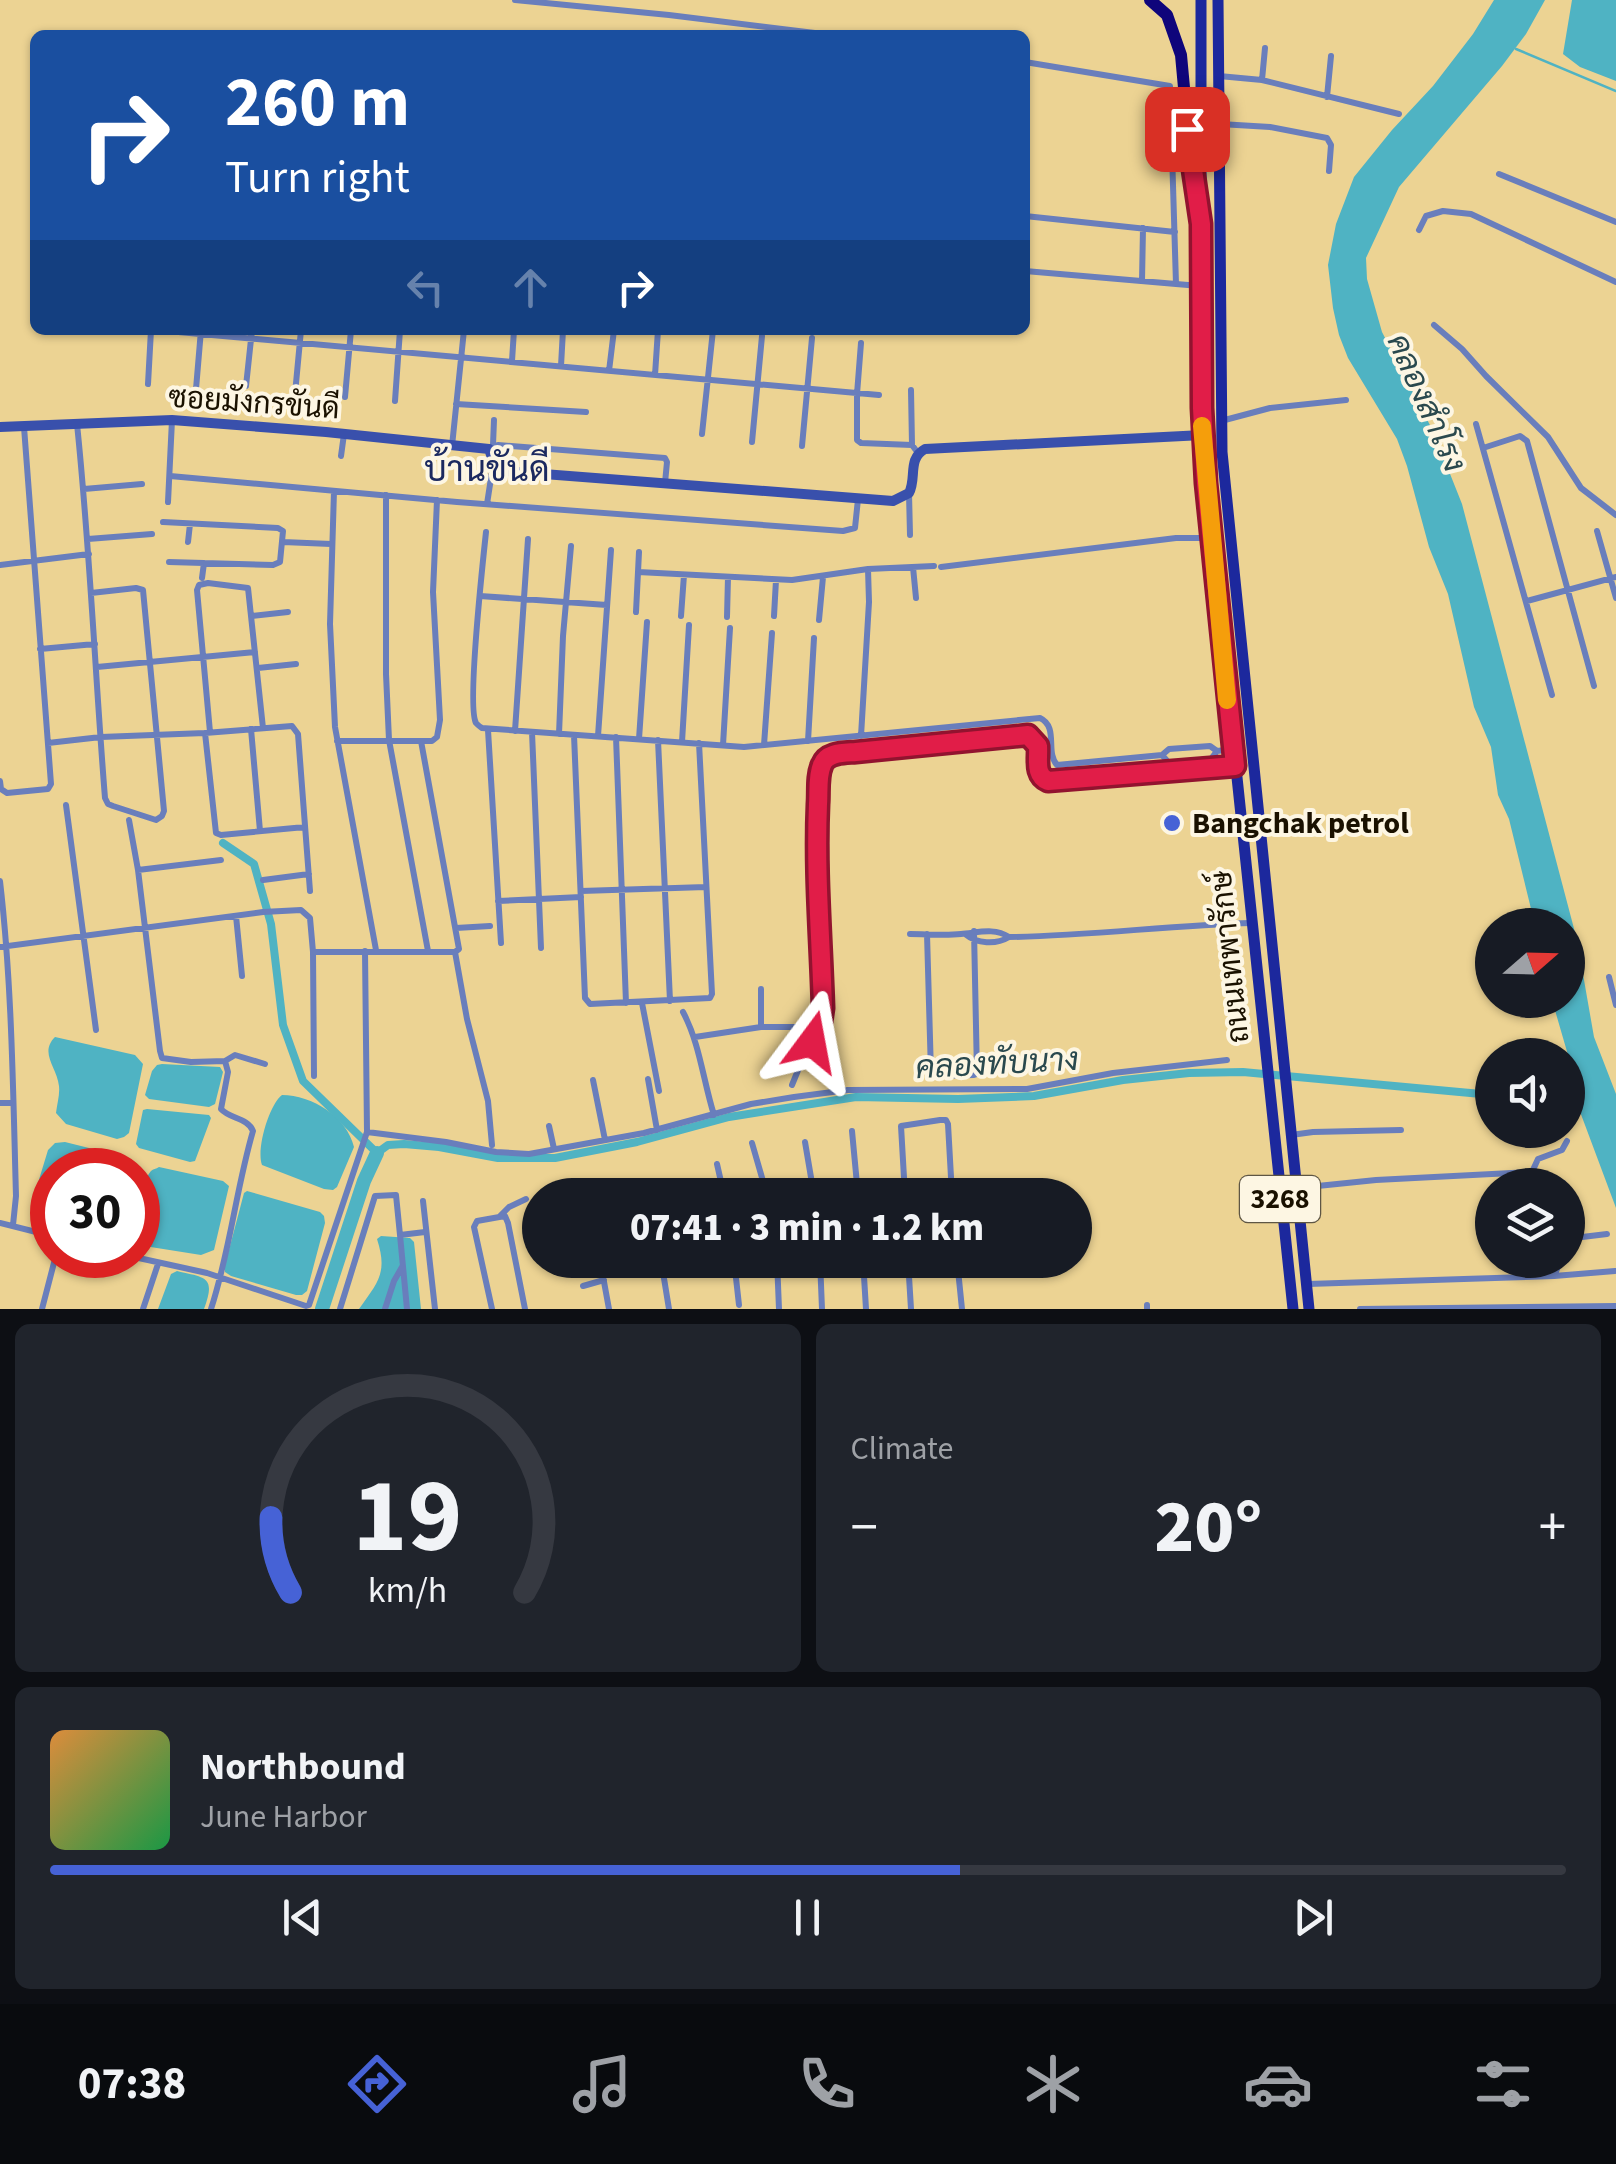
<!DOCTYPE html>
<meta charset="utf-8">
<style>
:root{--surface:#171b24;--page:#20242c;--text:#f1f3f6;--muted:#9ea1a6;--line:#363941;--accent:#4662d6}
body{margin:0;font-family:"Source Sans 3",Sarabun,sans-serif;background:var(--page);color:var(--text);height:100vh;display:flex;flex-direction:column;font-size:38px;white-space:nowrap}
*{box-sizing:border-box;margin:0}
p{font-size:32px;color:var(--muted)}
.icon{flex:none;width:55px;height:55px;fill:none;stroke:currentColor;stroke-width:2;stroke-linecap:round;stroke-linejoin:round}
.map{position:relative;height:1309px;overflow:hidden}
.side{display:flex;flex-direction:column;gap:15px;padding:15px;background:#0d0f14;flex:1}
.side>*{flex:none}
.hud{position:absolute;left:30px;top:30px;width:1000px;height:305px;border-radius:15px;box-shadow:0 2px 8px #0004;background:#1a4fa0;color:#fff;overflow:hidden}
.needle{width:65px;rotate:70deg}
.buttons{position:absolute;left:1475px;top:908px;display:grid;gap:20px}
.buttons a{display:grid;place-items:center;width:110px;height:110px;border-radius:50%;background:var(--surface);box-shadow:0 2px 8px #0004;font-size:50px}
.speed{position:absolute;left:30px;top:1148px;display:flex;gap:20px;font-size:50px;font-weight:700;text-align:center}
.speed>*{display:grid;place-content:center;width:130px;height:130px;border-radius:50%;background:var(--surface);box-shadow:0 2px 8px #0004;line-height:1}
.speed .limit{border:15px solid #d22;background:#fff;color:#111}
.pin{position:absolute;display:grid;place-items:center;width:85px;height:85px;color:#fff;margin:-42px;border-radius:20px;box-shadow:0 5px 15px #0006}
.me{position:absolute;width:110px;margin:-55px;rotate:13deg;stroke-linejoin:round;filter:drop-shadow(0 0 8px #0008)}
.turn{display:flex;align-items:center;gap:35px;height:210px;padding:0 30px;font-size:45px}
.turn .icon{width:130px;height:130px;stroke-width:2.5}
.turn b{display:block;font-size:70px;line-height:85px}
.lanes{display:flex;align-items:center;height:95px;padding:0 30px;background:#0003;justify-content:center;gap:50px;direction:ltr}
.lanes .off{opacity:.35}
.big{font-size:75px;font-weight:800;line-height:1.1}
.side .tile{flex:1;display:flex;flex-direction:column;justify-content:center;gap:15px;min-width:0;padding:0 35px;border-radius:15px;background:var(--page)}
.side .dial{align-items:center;gap:0}
.dial svg{height:260px;overflow:visible;fill:none;stroke:var(--line);stroke-width:7;stroke-linecap:round;text-anchor:middle}
.dial text{fill:var(--text);stroke:none}
.song{display:flex;align-items:center;gap:30px}
.cover{width:120px;height:120px;border-radius:15px;background:linear-gradient(135deg,hsl(30 70% 55%),hsl(140 70% 35%))}
.played{height:10px;border-radius:5px;background:linear-gradient(90deg,var(--accent) 60%,var(--line) 60%)}
.keys{display:flex;justify-content:space-around;direction:ltr}
.heat{display:flex;justify-content:space-between;align-items:center;font-size:55px;direction:ltr}
.side .tiles{flex:1;display:grid;gap:15px;grid-template-columns:1fr 1fr}
.tile:last-child{grid-column:span 2}
.trip{position:absolute;left:522px;top:1178px;width:570px;height:100px;border-radius:50px;background:var(--surface);box-shadow:0 2px 8px #0004;font-weight:800;line-height:100px;text-align:center}
.tab-bar{display:flex;height:160px;justify-content:space-around;align-items:center;background:#090b0e;color:var(--muted)}
.tab-bar .icon{width:70px;height:70px}
.tab-bar .selected{color:var(--accent)}
.tab-bar b{font-size:45px;color:var(--text)}
.map>svg:first-child{display:block}
.water{fill:#4fb3c3}
.lines{fill:none;stroke-linecap:round;stroke-linejoin:round}
.stream{stroke:#4fb3c3;stroke-width:2.5}
.canal{stroke:#4fb3c3;stroke-width:8}
.river{stroke:#4fb3c3;stroke-width:14}
.street{stroke:#697ebc;stroke-width:6}
.secondary{stroke:#3950ac;stroke-width:10}
.primary{stroke:#1c289d;stroke-width:11}
.highway{stroke:#0f057b;stroke-width:12}
.route-casing{stroke:#92132f;stroke-width:25}
.route{stroke:#e11d48;stroke-width:18}
.slow{stroke:#f59e0b;stroke-width:18}
.poi-dot{fill:#4662d6;stroke:#fdf6e3;stroke-width:4}
.labels{text-anchor:middle;dominant-baseline:central;stroke-width:8;stroke-linejoin:round;paint-order:stroke}
.shield{fill:#fdf6e3;stroke:#5e5644;stroke-width:2.5}
.shield-label{font-size:28px;font-weight:bold;fill:#1a1100}
.street-label{font-size:30px;fill:#1a1100;stroke:#fdf6e3}
.poi-label{font-size:30px;font-weight:bold;fill:#1a1100;stroke:#fdf6e3;text-anchor:start}
.water-label{font-size:32px;font-style:italic;fill:#2a494e;stroke:#fdf6e3}
.quarter-label{font-size:35px;fill:#1b2960;stroke:#fdf6e3}
</style>
<div class="map">
<svg width="1616" height="1309" viewBox="0 0 1616 1309">
<rect width="100%" height="100%" fill="#ecd393"/>
<path class="water" d="M1494 0H1545L1526 34 1502 66 1399 187 1366 258 1367 279 1382 332 1433 431 1462 504 1577 940 1594 1037 1616 1094V1208L1579 1109 1568 1055 1552 1000H1568V925H1535L1509 819 1498 795 1491 747 1474 707 1448 594 1429 547 1407 466 1397 439 1348 358 1339 335 1333 308 1328 265 1336 224 1354 177 1392 130 1433 86 1473 34Z
M1572 0H1616V81L1580 67 1563 54Z
M55 1037 135 1055 143 1064 129 1133 124 1137 117 1139 66 1124 56 1113C57 1104 60 1095 59 1086 57 1067 39 1053 55 1037Z
M162 1064 220 1067 223 1072 215 1104 209 1107 149 1099 145 1095 152 1071 157 1065Z
M282 1095C312 1095 347 1117 354 1147L337 1187 333 1190 324 1189 262 1165C256 1149 269 1105 282 1095Z
M147 1109 209 1115 211 1118 195 1161 190 1162 139 1148 136 1144 143 1110Z
M65 1142 125 1157 132 1170H52V1228C39 1225 30 1221 31 1206L48 1150 55 1143Z
M159 1167 223 1181 229 1186 214 1250 201 1255 138 1245C137 1230 140 1182 151 1171 153 1169 156 1169 159 1167Z
M247 1191 320 1212 324 1216 325 1223 307 1291 302 1295H296L231 1276 225 1272V1265L244 1193Z
M381 1236 410 1238 414 1242 421 1309H359C378 1282 388 1273 377 1239Z
M177 1271C206 1278 216 1276 204 1309H158L171 1274Z"/>
<g class="lines">
<path class="stream" d="M1516 49 1616 91"/>
<path class="canal" d="M223 843 254 864 271 924 283 1025 303 1081 377 1153 388 1145 404 1144 439 1147 498 1158H555L637 1142 729 1117 856 1097 958 1099 1034 1096 1123 1080 1189 1073 1243 1072 1492 1095"/>
<path class="river" d="M322 1309 364 1181 377 1153"/>
<path class="street" d="M515 0 669 15 831 35
M1025 62 1170 86 1176 284 1200 286
M1219 76 1262 80 1399 114
M1262 80 1265 48
M1327 97 1331 56
M1220 124 1270 127 1327 138 1331 145 1329 171
M1499 174 1616 222
M1025 216 1175 232
M1419 230 1426 216 1443 211 1471 214 1616 282
M1025 271 1176 284
M1142 281 1143 228
M1434 325 1462 349 1486 376 1548 437 1581 488 1616 515
M156 330 879 395
M861 343 857 394V440L861 443 912 445 918 453
M512 361 514 330
M561 366 563 330
M609 371 614 330
M655 375 658 330
M148 384 151 330
M246 386 252 330
M196 389 201 330
M911 390 912 445
M295 394 301 330
M345 397 351 330
M395 401 400 330
M456 404 586 412
M1221 421 1270 408 1346 400
M77 424C90 549 95 674 105 798L108 804 113 806 156 820 162 816 164 811 143 590 136 588 91 593
M1476 424 1552 695
M702 434 713 330
M752 442 762 336
M493 445 494 420
M452 446 464 330
M802 446 812 338
M490 448 498 445 665 458 667 462 665 483
M1483 448 1520 436 1527 441 1594 686
M341 456 344 434
M170 476 457 502 843 531 855 528 858 499
M84 489 142 484
M334 491 330 624 335 727 376 950
M909 493 910 535
M386 495V674L389 740 428 951
M168 502 172 420
M487 504 493 465
M163 522 278 528 283 531 280 562 273 565 169 562
M1597 531 1616 598
M486 532C483 560 467 707 476 723 478 725 480 727 482 728L744 747 1040 718C1059 727 1045 752 1057 765L1162 755 1169 749 1210 746 1217 751 1233 749
M88 539 152 534
M188 542 190 524
M283 542 331 544
M0 565 89 554
M913 567 916 598
M941 567 1176 538H1212
M638 572 792 580 868 569 934 566
M202 578 204 563
M480 596 607 605
M1527 601 1616 577
M636 612 639 552
M252 616 288 612
M681 616 684 575
M774 616 776 580
M727 617 728 577
M819 620 823 577
M40 649 95 644
M97 667 255 652
M258 668 296 664
M251 729 260 831
M488 730 501 943
M515 731 528 539
M210 732 197 590 199 585 208 583 248 588 263 728
M532 732 541 948
M205 733 216 833 221 835 305 827
M559 734 563 636 571 546
M574 735 585 998 590 1004 710 998 712 994 699 743
M598 736 611 550
M861 736 869 602 868 569
M616 737 626 1003
M639 739 647 622
M658 740 670 1001
M337 741H432L437 737 440 720 433 592 437 500
M808 741 814 638
M682 742 689 625
M48 743 101 737 205 733 292 726 298 734 310 891
M723 745 730 628
M764 745 772 633
M1162 755 1169 763 1211 759 1217 751
M0 781 1 789 7 793 48 789 51 784 24 427
M66 805 96 1030
M129 820 138 870 160 1051 162 1058 191 1062 225 1061 228 1072 221 1109C230 1119 248 1118 253 1131 236 1189 230 1251 211 1309
M138 870 221 860
M263 880 309 874
M0 881C12 985 13 1091 16 1196L13 1225
M581 891 706 887
M498 901 581 897
M236 916 242 976
M456 928 490 926
M910 934C927 934 944 936 961 934 977 933 994 927 1009 937
M927 934 931 1073 933 1076 974 1075 977 1074 974 931
M965 934C977 944 996 945 1009 937 1090 936 1171 925 1252 923
M0 947 263 912 301 910 310 918 313 952 314 1076
M313 952H455L459 949 421 741
M455 952 467 1019 488 1101 492 1145
M1609 977 1616 1005
M761 989V1027
M642 1003 659 1091
M683 1012C700 1044 703 1080 714 1115
M695 1037 761 1027H812L821 1022 823 1008 817 835 821 768 823 763 832 756 1028 735 1038 746C1039 759 1034 775 1048 781L1235 766
M225 1061 235 1055 265 1064
M648 1079 657 1130
M593 1080 605 1140
M792 1085 801 1063 812 1056V1027
M0 1103H13
M549 1126 554 1149
M852 1131 858 1195
M367 1132 446 1142 496 1152 529 1154 644 1133 751 1104 794 1097 848 1090 1027 1089 1113 1073 1227 1060
M1291 1135 1313 1132 1401 1130
M805 1142 814 1195
M752 1143 767 1195
M717 1164 724 1195
M1532 1172 1538 1159 1562 1150 1567 1141
M650 1182 651 1195
M1298 1188 1376 1180 1532 1172 1542 1183H1563
M905 1195 901 1126 940 1120H946L948 1124 952 1195
M423 1201 435 1309
M500 1216 509 1207 526 1199
M0 1223 52 1236
M1568 1243 1574 1238 1607 1234
M125 1255 207 1273 306 1306 309 1305 367 1132 365 951
M600 1260 609 1309
M661 1260 669 1309
M734 1260 739 1305
M777 1260 779 1309
M820 1260 822 1309
M863 1260 866 1309
M908 1260 911 1309
M957 1260 962 1309
M566 1265 573 1260
M1554 1276 1615 1271
M1308 1284 1554 1276 1561 1260
M583 1286 604 1280
M1147 1305V1309
M42 1309 56 1255
M143 1309 158 1264
M340 1309 375 1196 396 1195 400 1235
M385 1309 394 1281 402 1267
M407 1309 400 1235 425 1232
M492 1309 474 1227 477 1221 505 1216 508 1223 525 1309
M1360 1309 1616 1306"/>
<path class="secondary" d="M0 427 172 420 326 432 489 449 495 467 506 471 893 501 909 493C917 478 907 459 925 449L1203 435"/>
<path class="primary" d="M1218 0 1222 452 1309 1309
M1201 194V0
M1201 218 1202 408 1206 483 1293 1309"/>
<path class="highway" d="M1150 0 1167 15 1181 55 1190 153 1201 224"/>
</g>
<g class="lines">
<g class="route-casing">
<path id="route" d="M812 1042V1027L821 1022 823 1008C821 940 815 872 818 804 819 792 817 776 822 765 827 752 844 753 856 752L1028 735 1038 746C1039 759 1034 775 1048 781L1235 766 1206 483 1202 408 1201 224 1187 129"/>
</g>
<use href="#route" class="route"/>
<path class="slow" d="M1202 426 1227 700"/>
</g>
<circle class="poi-dot" cx="1172" cy="823" r="10"/>
<g class="labels">
<rect class="shield" x="1240" y="1176" width="80" height="46" rx="8"/>
<g class="shield-label">
<text x="1280" y="1199">3268</text>
</g>
<g class="street-label">
<text transform="translate(254 403) rotate(4)">ซอยมังกรขันดี</text>
<text transform="translate(1230 957) rotate(-96)">ถนนเทพารักษ์</text>
</g>
<g class="poi-label">
<text x="1192" y="823">Bangchak petrol</text>
</g>
<g class="water-label">
<text transform="translate(1426 403) rotate(66)">คลองสำโรง</text>
<text transform="translate(997 1064) rotate(-3)">คลองทับนาง</text>
</g>
<g class="quarter-label">
<text x="487" y="470">บ้านขันดี</text>
</g>
</g>
</svg>
<div class="buttons">
<a><svg class="needle" viewBox="-14 -14 28 28"><path d="M0-13l5 13h-10z" fill="#e53935"/><path d="M0 13l5-13h-10z" fill="#9ea1a6"/></svg></a>
<a><svg class="icon" aria-label="sound" viewBox="0 0 24 24"><path d="M4 9h4l5-4v14l-5-4H4zM17 9q2 3 0 6"/></svg></a>
<a><svg class="icon" aria-label="layers" viewBox="0 0 24 24"><path d="M12 4l9 5-9 5-9-5zM3 14l9 5 9-5"/></svg></a>
</div>
<div class="speed"><div class="limit">30</div></div>
<div class="pin" style="left:1187px;top:129px;background:#d93025"><svg class="icon" aria-label="arrive" viewBox="0 0 24 24"><path d="M6 21V4h12l-3 4 3 4H6"/></svg></div>
<svg class="me" style="left:812px;top:1042px" viewBox="-20 -20 40 40"><path d="M0-17L14 15 0 8-14 15z" fill="#e11d48" stroke="#fff" stroke-width="4"/></svg>
<div class="trip">07:41 · 3 min · 1.2 km</div>
<div class="hud">
<div class="turn"><svg class="icon" aria-label="right" viewBox="0 0 24 24"><path d="M7 20v-9h11M14 6l5 5-5 5"/></svg><div><b>260 m</b>Turn right</div></div>
<div class="lanes"><svg class="icon off" aria-label="left" viewBox="0 0 24 24"><path d="M17 20v-9H6M10 6l-5 5 5 5"/></svg><svg class="icon off" aria-label="ahead" viewBox="0 0 24 24"><path d="M12 20V5M6 11l6-6 6 6"/></svg><svg class="icon" aria-label="right" viewBox="0 0 24 24"><path d="M7 20v-9h11M14 6l5 5-5 5"/></svg></div>
</div>
</div>
<section class="side">
<div class="tiles">
<div class="tile dial"><svg viewBox="0 0 100 80">
<path d="M14 69A42 42 0 1 1 86 69"/>
<path d="M14 69A42 42 0 0 1 8 46" stroke="#4662d6"/>
<text x="50" y="56" font-size="32" font-weight="700">19</text>
<text x="50" y="72" font-size="11">km/h</text>
</svg></div>
<div class="tile"><p>Climate</p>
<div class="heat"><a>−</a><b class="big">20°</b><a>+</a></div>
</div>
<div class="tile">
<div class="song"><i class="cover"></i><div><b>Northbound</b><p>June Harbor</p></div></div>
<div class="played"></div>
<div class="keys"><svg class="icon" aria-label="previous" viewBox="0 0 24 24"><path d="M18 5L8 12l10 7zM5 5v14"/></svg><svg class="icon" aria-label="pause" viewBox="0 0 24 24"><path d="M8 5v14M16 5v14"/></svg><svg class="icon" aria-label="next" viewBox="0 0 24 24"><path d="M6 5l10 7-10 7zM19 5v14"/></svg></div>
</div>
</div>
</section>
<nav class="tab-bar">
<b>07:38</b>
<svg class="icon selected" aria-label="directions" viewBox="0 0 24 24"><path d="M12 3l9 9-9 9-9-9zM9 14v-3h6M13 9l2 2-2 2"/></svg>
<svg class="icon" aria-label="music" viewBox="0 0 24 24"><path d="M9 18V5l10-2v13"/><circle cx="6" cy="18" r="3"/><circle cx="16" cy="16" r="3"/></svg>
<svg class="icon" aria-label="phone" viewBox="0 0 24 24"><path d="M5 4h4l2 5-3 2q2 4 5 5l2-3 5 2v4C11 20 4 13 5 4z"/></svg>
<svg class="icon" aria-label="climate" viewBox="0 0 24 24"><path d="M12 3v18M4 7l16 10M4 17L20 7"/></svg>
<svg class="icon" aria-label="car" viewBox="0 0 24 24"><path d="M5 17H2v-5l4-1 3-4h7l3 4 3 1v5h-3M9 17h6M6 11h13"/><circle cx="7" cy="17" r="2"/><circle cx="17" cy="17" r="2"/></svg>
<svg class="icon" aria-label="filters" viewBox="0 0 24 24"><path d="M4 7h16M4 17h16"/><circle cx="9" cy="7" r="2"/><circle cx="15" cy="17" r="2"/></svg>
</nav>
